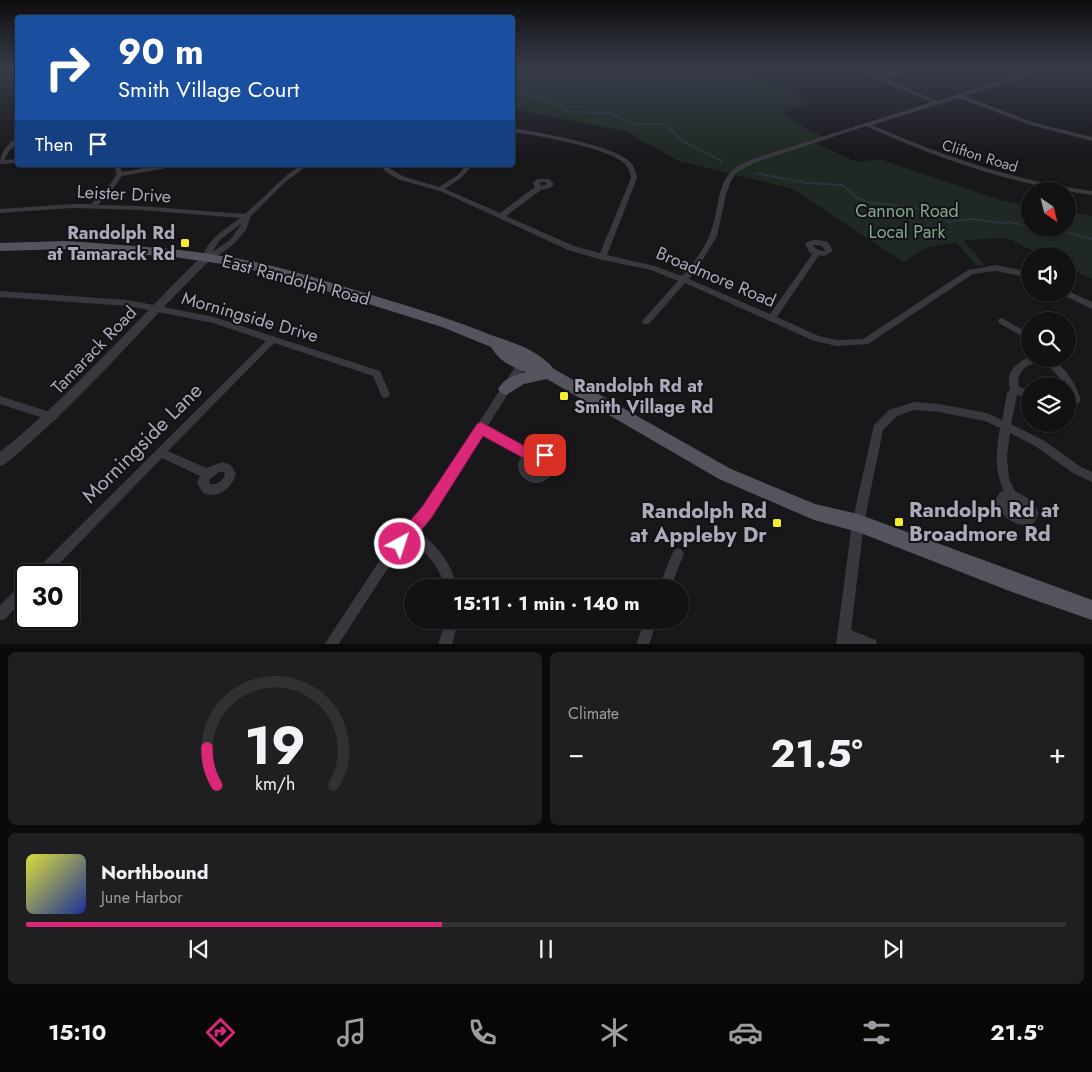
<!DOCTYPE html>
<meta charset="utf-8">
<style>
:root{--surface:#121114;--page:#1f1f22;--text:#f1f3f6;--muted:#9c9da0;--line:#313134;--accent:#db2777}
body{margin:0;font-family:Jost,sans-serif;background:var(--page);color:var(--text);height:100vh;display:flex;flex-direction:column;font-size:19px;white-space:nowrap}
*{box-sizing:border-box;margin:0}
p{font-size:16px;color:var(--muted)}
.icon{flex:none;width:28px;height:28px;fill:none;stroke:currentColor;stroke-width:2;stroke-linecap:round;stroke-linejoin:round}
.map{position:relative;height:644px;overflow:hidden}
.side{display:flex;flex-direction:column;gap:8px;padding:8px;background:#0a090b;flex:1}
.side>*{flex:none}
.top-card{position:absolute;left:15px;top:15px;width:500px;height:152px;border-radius:5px;box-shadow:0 1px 4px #0004,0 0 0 1px var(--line);background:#1a4fa0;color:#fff;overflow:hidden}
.needle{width:32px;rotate:145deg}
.tools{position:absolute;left:1021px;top:182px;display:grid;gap:10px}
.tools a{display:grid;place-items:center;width:55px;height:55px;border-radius:50%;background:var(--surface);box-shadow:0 1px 4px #0004,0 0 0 1px var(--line);font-size:25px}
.speed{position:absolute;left:15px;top:564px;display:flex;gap:10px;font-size:25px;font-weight:700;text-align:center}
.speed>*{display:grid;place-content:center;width:65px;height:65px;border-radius:50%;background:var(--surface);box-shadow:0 1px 4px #0004,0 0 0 1px var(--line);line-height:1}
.speed .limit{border:2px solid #111;border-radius:8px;background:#fff;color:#111}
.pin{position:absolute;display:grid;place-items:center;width:42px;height:42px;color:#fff;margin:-21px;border-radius:10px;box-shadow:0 2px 8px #0006}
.me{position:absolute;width:55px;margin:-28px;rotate:40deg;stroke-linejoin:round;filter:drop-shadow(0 0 4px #0008)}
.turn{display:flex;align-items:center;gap:18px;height:105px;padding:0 20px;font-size:22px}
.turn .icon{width:65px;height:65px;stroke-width:2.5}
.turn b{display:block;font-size:35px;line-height:42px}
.then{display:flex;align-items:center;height:48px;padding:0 20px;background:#0003;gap:10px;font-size:19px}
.big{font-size:38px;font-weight:700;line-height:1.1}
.side .widget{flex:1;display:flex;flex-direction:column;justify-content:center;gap:8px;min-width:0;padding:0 18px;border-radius:8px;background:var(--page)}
.side .dial{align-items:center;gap:0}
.dial svg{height:130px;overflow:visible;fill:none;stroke:var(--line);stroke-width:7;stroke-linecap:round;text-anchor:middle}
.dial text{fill:var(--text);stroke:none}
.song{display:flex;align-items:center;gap:15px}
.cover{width:60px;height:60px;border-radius:8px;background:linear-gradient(135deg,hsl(60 70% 55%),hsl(230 70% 35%))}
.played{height:5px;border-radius:2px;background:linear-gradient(90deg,var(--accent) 40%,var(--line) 40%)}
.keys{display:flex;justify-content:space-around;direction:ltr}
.heat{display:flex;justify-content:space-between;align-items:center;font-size:28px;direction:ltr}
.side .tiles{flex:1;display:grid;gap:8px;grid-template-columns:1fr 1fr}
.widget:last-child{grid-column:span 2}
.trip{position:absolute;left:404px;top:579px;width:285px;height:50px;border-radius:25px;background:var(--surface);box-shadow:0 1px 4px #0004,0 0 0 1px var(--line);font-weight:700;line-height:50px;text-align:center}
.menu{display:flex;height:80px;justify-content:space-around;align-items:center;background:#070708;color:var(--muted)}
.menu .icon{width:35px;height:35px}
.menu .current{color:var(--accent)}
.menu b{font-size:22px;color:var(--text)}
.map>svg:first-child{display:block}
.green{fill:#1f2822}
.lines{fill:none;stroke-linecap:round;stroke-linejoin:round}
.stream{stroke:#2d323f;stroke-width:2}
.minor{fill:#39383f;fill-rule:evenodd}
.tertiary{fill:#39383f;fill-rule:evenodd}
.primary{fill:#55545e;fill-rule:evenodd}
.route{fill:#db2777;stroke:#8e194d}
.poi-dot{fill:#f9ec30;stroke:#131215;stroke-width:2}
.labels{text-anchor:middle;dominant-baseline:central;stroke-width:4;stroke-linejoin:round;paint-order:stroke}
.far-street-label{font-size:15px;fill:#a9aaba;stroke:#131215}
.street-label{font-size:18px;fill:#a9aaba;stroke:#131215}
.park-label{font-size:18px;fill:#80a68c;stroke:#131215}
.poi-label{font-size:18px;font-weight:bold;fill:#a9aaba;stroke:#131215;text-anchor:end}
.near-street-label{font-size:21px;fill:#a9aaba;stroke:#131215}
.near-poi-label{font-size:21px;font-weight:bold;fill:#a9aaba;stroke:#131215;text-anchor:start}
</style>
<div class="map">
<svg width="1092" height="645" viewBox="0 0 1092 645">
<rect width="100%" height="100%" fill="#18171a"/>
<path class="green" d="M512 67H746L742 68 812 102 781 114 823 137 810 141 857 162 880 159 1003 201 1030 205V229H1068V212L1092 216V279L1068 267V256H1044L1007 238 963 240 985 265 977 266 956 242 926 248 903 262 793 189 679 161 625 131 513 109Z"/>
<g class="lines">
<path class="stream" d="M512 91 560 105 567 112 611 113 635 124H662L671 129 682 141 722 161
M756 173 807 183 842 185 857 198 867 202 917 208 949 222 971 219 1001 223 1010 222 1030 227
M1056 229 1092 239"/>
<path class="minor" d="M848 67H856L880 77 912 67H920L885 79 937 101 1044 67H1052L964 96 1035 123 1092 137V141L1031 125 959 98 872 125C946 157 1011 180 1092 191V195C1011 184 941 160 866 126L754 163 736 173 732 179 726 194 717 236 702 261 689 279 770 314 813 253H810L805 244C812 238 820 240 828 242L833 251 824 256 819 255 777 317 819 336 837 340 863 339 968 270 996 265 1030 272V278L996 271 973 274 868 344 837 346 814 341 685 283 649 324H643L642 322 643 320 678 281 651 270 602 260 568 250 440 191 400 180 386 172 380 165C388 165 390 169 397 173 410 180 425 182 439 187L458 175 466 165H473L462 177 445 189 500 213 535 187 533 183 537 179H549L554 184 550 188 541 190 506 216 574 246 600 253 631 178C630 173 629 168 625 164 610 148 536 135 512 132V128C538 132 612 145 629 161 634 165 636 172 637 178L607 255 655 266 682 276C693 263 704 250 710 234 724 199 711 173 756 158L932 102ZM541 182H545L547 184 541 186 540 183ZM813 245 822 246 825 250 823 251 816 249Z
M18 137V143L9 151 4 160 18 159V163L0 164C0 152 8 143 18 137Z
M113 165H119L122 172 161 165H176L173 167 122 176 115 186 98 205 140 206 245 214 287 175 301 165H308L284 183 251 216 246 230 235 243 222 253 206 261 202 258C208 239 225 229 240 218L140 210 72 208 0 213V209L72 204H91L110 184 117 174ZM242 223 230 240 212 252 220 240Z
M0 291 128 300 214 317 380 371 390 394 388 397 385 398 382 397 373 376 274 343 168 451 206 468 222 462 231 465 236 474C231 489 219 499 203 493L197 483 200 476 162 458 48 575H33L35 571 266 341 213 323 128 306 0 297ZM219 472H224L225 475C222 481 218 485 210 484L209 480Z
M1068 291 1092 302V309L1065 296 1064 294H1068Z
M1002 318 1030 334V341L999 323 998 321 999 319Z
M1030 357V359C1036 359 1044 357 1050 359 1064 363 1077 387 1081 400L1079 403 1068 407V399L1071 398 1068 386H1065C1060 378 1052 367 1043 364 1028 360 1015 373 1019 387L1030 390V398L1017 395 1011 424 1043 440 1081 467 1092 472V482L1073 473 1035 446 1010 433 1007 457 1009 479 1015 491 1031 500 1039 513 1034 523C1016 530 1002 517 995 501L1000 492 1004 491C994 469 996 451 1000 428L985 421 939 412 914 410 897 416 883 430 864 523 851 630 876 640 877 645H854L850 643V645H836L852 523 874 425 889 410 914 402 939 404 987 413 1002 420 1007 393 1010 389C1005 373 1016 362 1030 357ZM1011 500 1020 505 1027 514C1017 514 1012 510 1007 502Z
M522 360 525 361 527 364 487 427 530 450C542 445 553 453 556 466 552 482 533 490 521 475 519 472 518 467 518 463L522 456 483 434 431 516 418 531C440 548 449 561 458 588H446C439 567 428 554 411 540L386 571 338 645H324L378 563 423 508 519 361ZM533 458 542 459 545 463V468L542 472 535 473 530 469 529 464Z
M0 396 56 414 57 417 56 420 52 421 0 404Z
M678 548 682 550 684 554 670 588H658L674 550Z
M26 582V597L5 619 0 620V605L22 584Z
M446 620H458L452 645H438Z
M645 620H657L649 645H636Z"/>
<path class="tertiary" d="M206 255 210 256 211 258 210 260C141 328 80 403 5 464L0 466V452C74 393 135 321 202 256Z"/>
<path class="primary" d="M65 241C122 245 178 248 235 258 276 265 316 278 355 290 398 303 440 315 481 331 507 342 535 346 554 369L731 469 815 504 858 514 1092 600V620L1012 592 858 532 814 520 719 479 547 379 524 384 506 395 501 393 498 389C503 379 516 374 526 372 512 367 499 361 491 347L442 327 282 277 236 266 174 257 65 249 0 251V243Z"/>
</g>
<linearGradient id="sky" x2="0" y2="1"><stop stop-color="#0d0d0e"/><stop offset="0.43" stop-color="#373c49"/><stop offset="1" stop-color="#373c49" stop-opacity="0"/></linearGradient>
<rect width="1092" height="157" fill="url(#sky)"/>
<path class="route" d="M481 422 530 449 534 447 550 451 552 455 550 459 529 461 483 436 432 517 406 549 400 551 395 549 393 544 395 538 422 507 477 424Z"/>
<g class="poi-dot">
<rect x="180" y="238" width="10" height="10" rx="2.5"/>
<rect x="559" y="391" width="10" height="10" rx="2.5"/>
<rect x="894" y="517" width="10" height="10" rx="2.5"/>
<rect x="772" y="518" width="10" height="10" rx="2.5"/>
</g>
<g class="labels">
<g class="far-street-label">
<text transform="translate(980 156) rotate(17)">Clifton Road</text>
</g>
<g class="street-label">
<text transform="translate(124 194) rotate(3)">Leister Drive</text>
<text transform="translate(716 277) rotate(23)">Broadmore Road</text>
<text transform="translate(296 280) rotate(15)">East Randolph Road</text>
<text transform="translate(250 317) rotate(16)">Morningside Drive</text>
<text transform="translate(94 350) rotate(-46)">Tamarack Road</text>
</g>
<g class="park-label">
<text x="907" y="211">Cannon Road<tspan x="907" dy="21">Local Park</tspan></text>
</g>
<g class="poi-label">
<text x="175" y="233">Randolph Rd<tspan x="175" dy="21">at Tamarack Rd</tspan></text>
<text x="574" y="386" text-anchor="start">Randolph Rd at<tspan x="574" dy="21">Smith Village Rd</tspan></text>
</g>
<g class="near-street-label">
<text transform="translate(142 443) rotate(-45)">Morningside Lane</text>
</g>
<g class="near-poi-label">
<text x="909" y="510">Randolph Rd at<tspan x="909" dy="24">Broadmore Rd</tspan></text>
<text x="767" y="511" text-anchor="end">Randolph Rd<tspan x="767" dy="24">at Appleby Dr</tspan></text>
</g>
</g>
</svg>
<div class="tools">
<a><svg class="needle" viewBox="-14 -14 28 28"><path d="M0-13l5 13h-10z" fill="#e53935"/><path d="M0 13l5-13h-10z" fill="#9c9da0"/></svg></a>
<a><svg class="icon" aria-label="sound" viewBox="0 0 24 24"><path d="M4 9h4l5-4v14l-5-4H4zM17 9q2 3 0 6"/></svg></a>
<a><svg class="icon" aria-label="search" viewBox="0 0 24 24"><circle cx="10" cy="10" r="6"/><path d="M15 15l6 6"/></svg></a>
<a><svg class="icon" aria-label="layers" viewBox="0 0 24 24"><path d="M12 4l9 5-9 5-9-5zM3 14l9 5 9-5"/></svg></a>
</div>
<div class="speed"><div class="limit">30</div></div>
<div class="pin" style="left:545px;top:455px;background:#d93025"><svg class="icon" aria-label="arrive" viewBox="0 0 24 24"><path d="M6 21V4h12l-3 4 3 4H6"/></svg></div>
<svg class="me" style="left:400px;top:544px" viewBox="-20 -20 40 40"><circle r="17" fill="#db2777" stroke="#fff" stroke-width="3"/><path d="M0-11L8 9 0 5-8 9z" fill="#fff"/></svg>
<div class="trip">15:11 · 1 min · 140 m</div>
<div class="top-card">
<div class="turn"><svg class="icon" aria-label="right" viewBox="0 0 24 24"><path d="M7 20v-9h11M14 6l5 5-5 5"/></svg><div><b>90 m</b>Smith Village Court</div></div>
<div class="then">Then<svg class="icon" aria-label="arrive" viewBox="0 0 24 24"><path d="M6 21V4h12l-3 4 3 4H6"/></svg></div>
</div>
</div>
<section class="side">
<div class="tiles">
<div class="widget dial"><svg viewBox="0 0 100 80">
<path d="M14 69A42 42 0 1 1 86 69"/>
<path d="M14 69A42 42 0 0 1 8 46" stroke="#db2777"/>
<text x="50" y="56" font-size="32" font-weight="700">19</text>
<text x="50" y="72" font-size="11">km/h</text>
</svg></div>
<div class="widget"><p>Climate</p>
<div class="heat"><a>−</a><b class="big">21.5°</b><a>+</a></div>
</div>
<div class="widget">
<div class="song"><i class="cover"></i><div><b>Northbound</b><p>June Harbor</p></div></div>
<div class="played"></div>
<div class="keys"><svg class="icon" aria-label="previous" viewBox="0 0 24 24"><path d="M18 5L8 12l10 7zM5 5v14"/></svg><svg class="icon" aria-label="pause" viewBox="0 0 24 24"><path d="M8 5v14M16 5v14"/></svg><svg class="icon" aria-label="next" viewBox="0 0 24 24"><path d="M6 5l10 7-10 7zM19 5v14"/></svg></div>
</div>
</div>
</section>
<nav class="menu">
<b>15:10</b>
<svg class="icon current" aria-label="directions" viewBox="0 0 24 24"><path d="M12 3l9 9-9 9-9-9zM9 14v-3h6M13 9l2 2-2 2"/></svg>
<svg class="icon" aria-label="music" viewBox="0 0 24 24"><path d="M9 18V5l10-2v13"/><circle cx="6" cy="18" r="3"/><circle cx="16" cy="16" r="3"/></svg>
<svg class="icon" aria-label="phone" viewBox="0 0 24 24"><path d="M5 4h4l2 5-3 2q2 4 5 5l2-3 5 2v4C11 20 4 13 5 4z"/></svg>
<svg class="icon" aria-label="climate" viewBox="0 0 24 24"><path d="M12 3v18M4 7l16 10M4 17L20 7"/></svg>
<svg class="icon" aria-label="car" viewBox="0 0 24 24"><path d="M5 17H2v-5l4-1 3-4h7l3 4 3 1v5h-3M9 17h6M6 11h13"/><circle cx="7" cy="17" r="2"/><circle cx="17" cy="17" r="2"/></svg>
<svg class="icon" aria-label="filters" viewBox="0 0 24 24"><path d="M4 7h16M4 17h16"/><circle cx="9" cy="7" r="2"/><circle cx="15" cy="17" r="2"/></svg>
<b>21.5°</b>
</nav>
